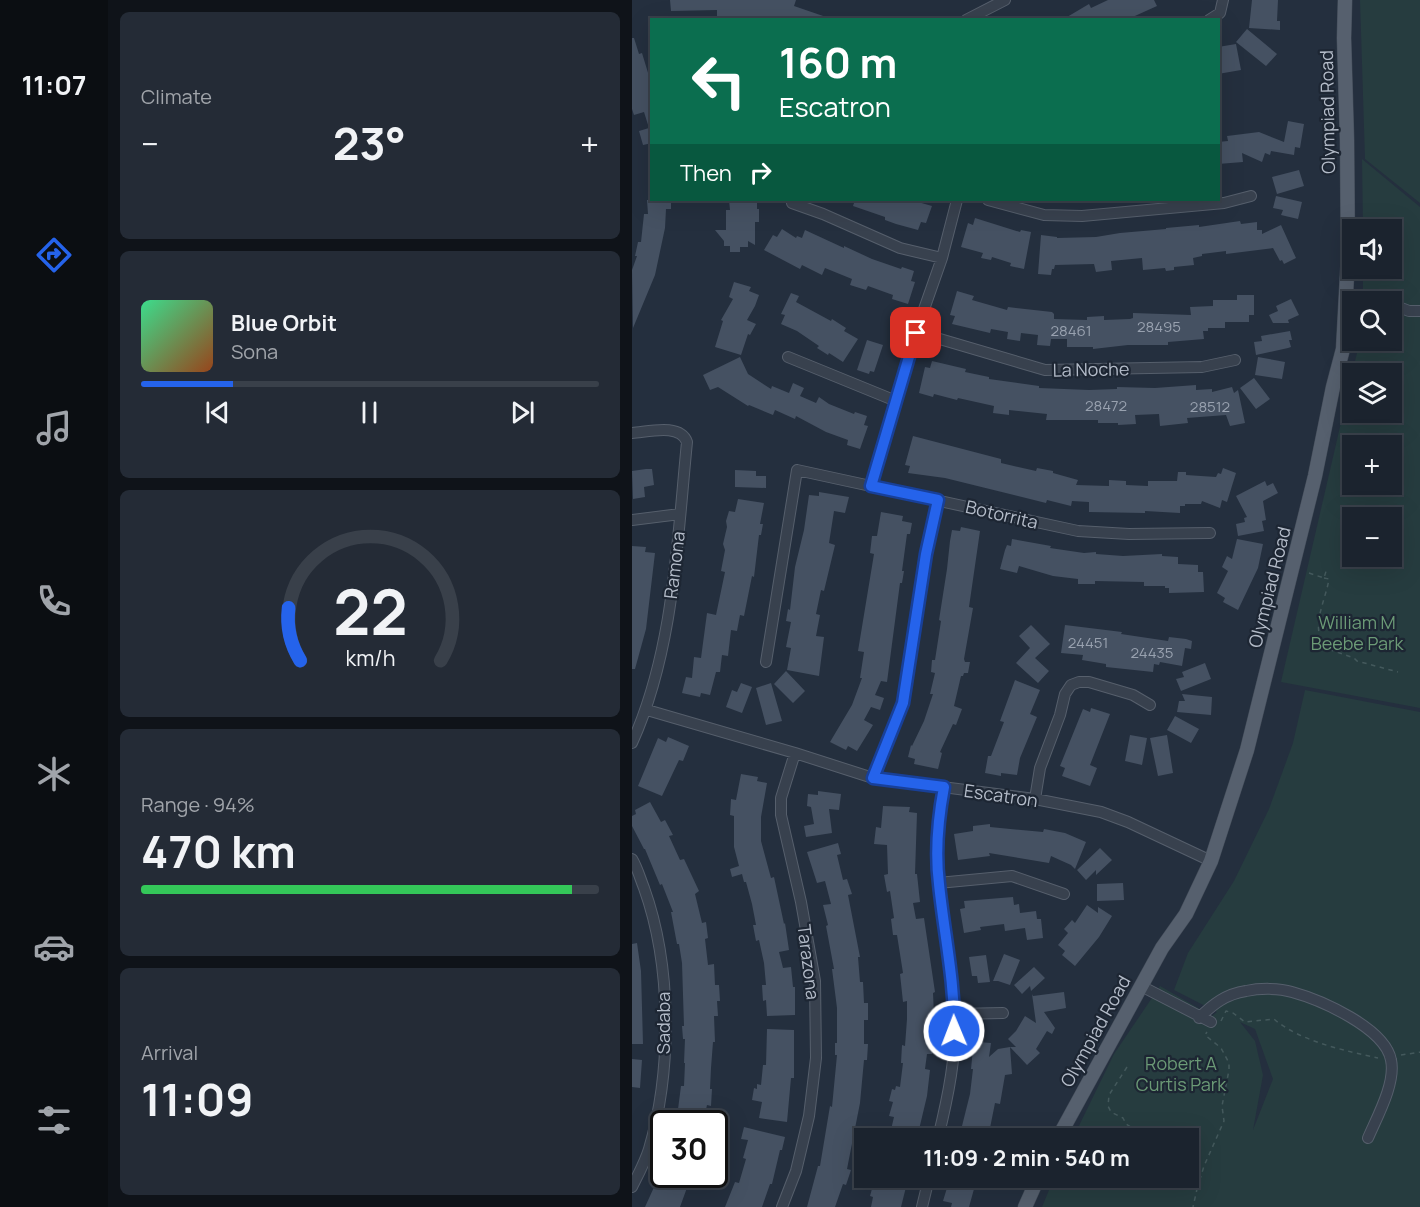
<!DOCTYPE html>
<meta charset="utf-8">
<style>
:root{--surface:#1b232e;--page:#242b36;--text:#f1f3f6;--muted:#a0a4aa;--line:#39404a;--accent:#2563eb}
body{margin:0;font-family:Manrope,sans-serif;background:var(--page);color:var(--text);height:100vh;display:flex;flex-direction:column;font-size:22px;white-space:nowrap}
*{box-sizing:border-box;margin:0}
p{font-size:20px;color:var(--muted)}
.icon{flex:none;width:33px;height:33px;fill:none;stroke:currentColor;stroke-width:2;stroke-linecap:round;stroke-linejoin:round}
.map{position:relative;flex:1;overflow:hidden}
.panel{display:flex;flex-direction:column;gap:12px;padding:12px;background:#0f1319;width:524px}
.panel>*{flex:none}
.guide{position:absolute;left:18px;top:18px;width:570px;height:183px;border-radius:0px;box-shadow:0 6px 24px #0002,0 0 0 2px var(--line);background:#0b6e4f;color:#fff;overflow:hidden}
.buttons{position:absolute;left:710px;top:219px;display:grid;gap:12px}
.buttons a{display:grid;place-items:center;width:60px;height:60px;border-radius:0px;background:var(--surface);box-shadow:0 6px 24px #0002,0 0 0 2px var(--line);font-size:30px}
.speed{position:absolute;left:18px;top:1110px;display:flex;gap:12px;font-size:30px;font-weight:700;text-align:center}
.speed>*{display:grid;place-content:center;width:78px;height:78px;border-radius:50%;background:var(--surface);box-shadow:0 6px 24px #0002,0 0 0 2px var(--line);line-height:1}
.speed .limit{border:3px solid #111;border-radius:9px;background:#fff;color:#111}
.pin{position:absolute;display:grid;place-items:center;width:51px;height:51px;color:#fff;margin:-26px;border-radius:12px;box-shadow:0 3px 9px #0006}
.me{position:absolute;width:66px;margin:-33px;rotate:359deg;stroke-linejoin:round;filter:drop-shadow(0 0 4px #0008)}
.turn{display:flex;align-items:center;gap:21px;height:126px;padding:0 30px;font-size:27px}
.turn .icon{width:78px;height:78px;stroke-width:2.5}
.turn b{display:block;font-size:42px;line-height:51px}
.then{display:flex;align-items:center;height:57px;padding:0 30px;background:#0003;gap:12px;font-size:22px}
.big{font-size:45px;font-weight:700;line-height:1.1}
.panel .card{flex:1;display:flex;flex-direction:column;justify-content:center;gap:9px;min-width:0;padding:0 21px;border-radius:9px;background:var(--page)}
.panel .dial{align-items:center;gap:0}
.dial svg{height:156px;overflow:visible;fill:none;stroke:var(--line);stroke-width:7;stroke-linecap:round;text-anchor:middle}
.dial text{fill:var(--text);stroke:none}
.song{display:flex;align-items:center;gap:18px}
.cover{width:72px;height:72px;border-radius:9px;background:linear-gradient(135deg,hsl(150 70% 55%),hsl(20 70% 35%))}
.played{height:6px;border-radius:3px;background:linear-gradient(90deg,var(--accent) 20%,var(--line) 20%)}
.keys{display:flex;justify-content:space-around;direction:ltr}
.heat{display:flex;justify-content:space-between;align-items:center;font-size:33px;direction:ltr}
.charge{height:9px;border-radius:4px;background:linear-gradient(90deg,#34c759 94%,var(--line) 0)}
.trip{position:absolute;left:222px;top:1128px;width:345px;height:60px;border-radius:0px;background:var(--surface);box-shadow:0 6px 24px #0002,0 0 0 2px var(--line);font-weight:700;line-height:60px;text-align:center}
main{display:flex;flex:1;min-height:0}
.menu{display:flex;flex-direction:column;width:108px;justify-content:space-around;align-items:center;background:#0b0e12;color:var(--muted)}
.menu .icon{width:42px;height:42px}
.menu .active{color:var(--accent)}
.menu b{font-size:27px;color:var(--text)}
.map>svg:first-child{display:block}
.green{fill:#263c3f;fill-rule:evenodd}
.building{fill:#455162}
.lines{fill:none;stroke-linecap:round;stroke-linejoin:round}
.minor-casing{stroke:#565f6c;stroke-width:12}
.major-casing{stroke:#414a57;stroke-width:15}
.path{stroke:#44595c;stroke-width:1.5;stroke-dasharray:4.5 4.5;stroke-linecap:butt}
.minor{stroke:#38414e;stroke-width:10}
.major{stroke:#56606e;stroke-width:14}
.route-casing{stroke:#184099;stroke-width:15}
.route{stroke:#2563eb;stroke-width:10}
.labels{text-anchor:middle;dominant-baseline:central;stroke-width:4.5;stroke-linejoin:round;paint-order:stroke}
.number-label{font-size:15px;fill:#98a1af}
.street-label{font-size:18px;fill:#b4bcc9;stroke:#1d2633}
.park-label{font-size:18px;fill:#6b9a76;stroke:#1d2633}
</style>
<main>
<nav class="menu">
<b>11:07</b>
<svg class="icon active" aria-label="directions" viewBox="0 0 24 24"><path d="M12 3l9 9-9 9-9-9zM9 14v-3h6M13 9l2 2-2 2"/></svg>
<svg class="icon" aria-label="music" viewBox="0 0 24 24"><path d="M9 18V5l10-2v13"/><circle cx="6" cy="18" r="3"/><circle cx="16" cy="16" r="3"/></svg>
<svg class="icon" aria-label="phone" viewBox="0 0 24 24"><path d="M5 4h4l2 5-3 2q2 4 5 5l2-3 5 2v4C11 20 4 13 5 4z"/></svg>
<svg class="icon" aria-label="climate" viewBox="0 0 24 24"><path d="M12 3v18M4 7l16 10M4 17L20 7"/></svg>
<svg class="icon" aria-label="car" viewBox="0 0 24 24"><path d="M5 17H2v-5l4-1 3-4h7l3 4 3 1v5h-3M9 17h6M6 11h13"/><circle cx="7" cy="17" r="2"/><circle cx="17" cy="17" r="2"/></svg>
<svg class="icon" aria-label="filters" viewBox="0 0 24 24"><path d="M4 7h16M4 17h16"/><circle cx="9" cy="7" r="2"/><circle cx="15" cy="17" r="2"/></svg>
</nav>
<section class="panel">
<div class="card"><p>Climate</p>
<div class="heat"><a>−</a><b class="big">23°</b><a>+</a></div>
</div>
<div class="card">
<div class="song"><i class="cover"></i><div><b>Blue Orbit</b><p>Sona</p></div></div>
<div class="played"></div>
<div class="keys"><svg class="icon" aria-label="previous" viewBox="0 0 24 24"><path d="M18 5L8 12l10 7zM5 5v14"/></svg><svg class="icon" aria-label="pause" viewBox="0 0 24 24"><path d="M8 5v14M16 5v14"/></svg><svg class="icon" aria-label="next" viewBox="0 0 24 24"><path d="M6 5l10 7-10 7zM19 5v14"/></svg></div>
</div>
<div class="card dial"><svg viewBox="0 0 100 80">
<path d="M14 69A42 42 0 1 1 86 69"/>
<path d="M14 69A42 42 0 0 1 8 42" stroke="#2563eb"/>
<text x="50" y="56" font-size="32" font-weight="700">22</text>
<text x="50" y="72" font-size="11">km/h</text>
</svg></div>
<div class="card"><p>Range · 94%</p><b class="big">470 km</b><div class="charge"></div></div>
<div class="card"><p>Arrival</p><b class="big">11:09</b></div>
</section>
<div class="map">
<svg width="789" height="1207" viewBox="0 0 789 1207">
<rect width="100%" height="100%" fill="#242f3e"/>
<path class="green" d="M728 0H788V203L733 159Z
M730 159 788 207V708L649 682 720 375V412H759V374L720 373 728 341 759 340V302L731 301V269L759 268V230L731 229ZM720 446H759V484H720ZM720 518H759V556H720Z
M673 690 788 712V1207H410L422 1178H556V1138H441L482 1054 528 986 580 1016 585 1012 542 990 556 953 602 881 637 809 661 743ZM608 1022 623 1029 641 1079 621 1130 631 1075 623 1041Z"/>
<path class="building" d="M38 0H164L162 6 197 18V20H106V17L85 16V10L39 11Z
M476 0H522L525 6 494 20H430L457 4 459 8Z
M620 0H646L645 21H648V30L617 28Z
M615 29 645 54 634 66 604 42Z
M0 38H2L7 54 10 53 20 86V143L11 145 7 131 17 128 12 112 2 115 0 109Z
M604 44 609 70 586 74V47Z
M656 121 672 124 668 148 663 147 662 155 639 151 638 155 633 153 630 162 610 153 611 162 586 164V142L596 141 595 136 627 132 652 142Z
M667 170 672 186 645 194 640 177Z
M644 196 670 202 666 219 649 215 651 210 641 208Z
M15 200H39V209H34L33 228 23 275 1 328 0 270 5 256H3L6 242H9L12 214H16Z
M97 200H125V209H127V222H123V245L116 241V247H108V252H98V246H92V241L83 230H94V210H98Z
M223 200H279L300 206 294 223 289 222 286 230 264 224 253 220V217L221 206Z
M343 218 388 232 389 230 399 232 392 269 378 266 379 263 360 257 359 260 349 258 351 253 329 247 336 223 341 225Z
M608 221 609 224 625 222V230H630V234L649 225 664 258 652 264 650 260 648 261 641 248 594 254V251L570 254V256L561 258 562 265 542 267V270L534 271 533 268 511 270 510 258 479 261 480 270 464 272 462 264 423 265 422 269H420L419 275 406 274 409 235 425 237V238L464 237 488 233 534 229V228L567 225V227Z
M150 229 164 238 165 236 170 238 173 230 212 248V246L240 259 269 269 270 267 282 271 279 281 283 282 276 304 260 299 261 295 236 286 234 290 218 285 220 279 193 268 190 275 170 265 168 269 132 250 141 235 145 237Z
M102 282 119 287 117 291 127 295 123 306 115 320 124 324 118 335 116 334 109 355 83 347 91 321 89 320 101 299 97 297Z
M325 291 342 296 340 300 375 310 376 307 420 312 422 314V319L455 320V317L472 316V320L498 319 501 318V313L559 315 558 307 581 306V300H605V295H622V315H617V322H593V328H576V331H571L572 339 536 342V345H496L461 349V347H435V339H419L418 346 405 345 406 335 389 333 388 341 375 339 376 332 359 329 358 333 320 324 323 316 318 315Z
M159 293 167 296 164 302 199 321 200 319 214 328 212 331 226 339 211 362 197 353 196 355 185 348 187 346 165 331 149 324 153 315 149 314Z
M659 299 667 315 656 320 657 323H641L637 315 646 311 644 306Z
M658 331 660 340H657L659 347 656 348 624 355 622 342 630 341 629 336Z
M235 340 251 345 242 372 238 371 237 374 225 370Z
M108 357 116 374 139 389 140 386 157 393 161 383 172 388 168 396 184 403 187 397 197 404 222 414 223 412 235 416 232 425 236 426 228 449 215 445 216 440 194 432 164 416 163 419 143 410 141 415 117 405 116 406 86 387 78 390 71 375Z
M626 357 653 362 650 379 623 375Z
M300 361 334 369 333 372 357 377V379L407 386V388L457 390 485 389V387L523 388 564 385V390L580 389V392L600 387 602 393 606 390 613 423 598 426 594 415 555 418 556 423 528 426 527 414 503 415 504 424 486 425V423H466V420H414L415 414 377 410V415L361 413 362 406 326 398 325 400 302 394 301 397 287 393 293 367 298 368Z
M622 378 638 399 624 409 608 388Z
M281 436 369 459V463L404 471 405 468 421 471V473L446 480 444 485 477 486V480L494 481V485L516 486V481H545L546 472H554V475L584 477 586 473 589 474 591 468 604 473 595 502 590 500 588 508 570 501 569 504H553V506H548V513L513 511V513L457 512V502L440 501 439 506 415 500 414 503 313 478 276 473 278 466 273 465Z
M14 469H20L22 485 12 487 13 497 1 499 0 471Z
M103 470 124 471V476H134V488L103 487Z
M633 481 635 486 641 483 646 493 631 501 634 520 630 521 632 531 606 536 604 524 613 522 612 518 615 517 604 496Z
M187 492 217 497 213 513 202 511 197 543 203 545 192 591 189 590 184 614 188 615 184 636 192 637 187 676 155 670 159 648 154 647 159 622 154 621 156 609 158 610 163 567 172 530 177 495 187 496Z
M106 499 132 503 128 524H131L129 535H127L122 577 120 576 112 616 108 615 105 631 99 630 96 656 90 655 88 672H84L78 695 69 693 68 697 50 693 54 677 60 678 62 657 69 658 75 613 84 615 93 572 89 571 93 550 91 544 95 527 94 521 97 511 103 512Z
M249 512 271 516 270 521 280 523 278 534H275L270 571H272L270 583H268L255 682 249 681 243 695 252 698 248 710 239 707 232 720 241 725 225 751 216 746 214 750 198 742 220 705 230 678H228L232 652 226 651 242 554 238 553 240 536H245Z
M329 527 348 531 337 607 341 608 332 659 333 662H338L336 673H332L331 676H329L322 706 330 709 324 725 321 724 308 752 310 753 306 769 282 764 283 759 276 757 279 745 280 746 292 721 301 694H298L303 673 299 672 300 660H303L309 621 307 620 315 569 318 541 320 530 328 531Z
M380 539 419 546 418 548 452 553 464 552V554L491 556 530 554V556L546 557V564L566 565V572H571L572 592 537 593V588H533V586H512V582L463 581V584H446V579L421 576 387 566 385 573 368 569 373 550 375 545 379 546Z
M605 539 631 544 626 568 606 610 591 602 593 598 585 593 596 571 590 567 595 556 600 559Z
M0 546 14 547 13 552 23 553 14 629 3 669H0Z
M399 625 418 644 403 658 417 671 406 683 384 663 398 648 387 636Z
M433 625 490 632 489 634 536 641 537 637 554 639 560 641 559 649 553 648 550 666 528 662 527 665 522 664 521 672 474 667V664L450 660 451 655 429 653Z
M573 663 579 679 549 691 544 679 552 677 550 672Z
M154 671 173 691 161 703 142 684Z
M383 680 408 690 398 714 405 717 388 758 385 775 369 773V776L353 773 356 756H359L372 722 368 721Z
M109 683 120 687 110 713 94 707 100 690 105 692Z
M139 683 150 721 134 725 124 688Z
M550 694 580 697 579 715 545 712 547 701H553Z
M459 708 478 714 458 765 465 768 458 786 430 776 433 768 428 766 451 709 458 712Z
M543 716 567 729 559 743 535 730Z
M498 735 515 738 510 765 493 761Z
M535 735 541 773 526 776 518 738Z
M36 737 57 746 51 761 47 760 30 796 6 786 26 738 34 742Z
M109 774 126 777 125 781 135 783 129 817V841L139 878 142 877 152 924 153 923 157 950 147 952 151 968 159 967 161 987H163V1015L135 1016 134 1000 131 1001 130 985H134L132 963 127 940 124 941 121 925H124L120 904 114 882H112L110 874 100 877 98 869 107 866 102 847V816L98 815 99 799 104 800Z
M186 791 209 794 207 810 197 809 200 833 174 837 172 826 182 824 179 807 175 806 176 794 186 795Z
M18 802 29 822 33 820 41 835 37 836 48 860 52 859 67 891 63 894 70 923 74 922 76 938 73 939 76 965 82 964 83 985H87L88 1001H85L86 1016H82L83 1042H81L79 1068 78 1089H80L79 1106 75 1105 71 1124H53L54 1119 45 1117 49 1086H52L53 1063H52L53 1039H51L50 1026H52L50 963 47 944H45L39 912H41L30 884 28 885 13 849H12L0 826V816L4 814 3 810Z
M251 806 278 807 277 812 285 813 283 874H285L288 902 281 903 284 919 292 918 303 992 301 993 302 1015 295 1016 294 1032H301L300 1054H295L293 1069 298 1070 295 1096 285 1138H257L262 1117 257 1116 261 1102 257 1101 260 1089 263 1090 264 1086 268 1087 271 1063H269L270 1045 273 1046 275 1019V1001L271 1002 268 974 271 973 265 935H261L259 919 262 918 258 891 255 892 252 875 256 874 255 845 242 844 244 827 249 828Z
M358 824V827L411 832 412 829 433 833 454 842 443 869 439 865 419 856 417 863 357 853 358 856 326 860 322 834 341 831V826Z
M206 843 209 854 205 855 211 880 215 879 220 894 216 895 228 957H226L228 982H231L232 1003H236V1020H232V1044H236L235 1060H232L228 1103 215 1169 219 1170 214 1185 211 1184 203 1207H175L186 1166H188L198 1106 200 1107 205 1055H203V1043H205V1008L200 969H202L194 926 196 925 191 905 199 904 193 881 185 883 175 852Z
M468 848 480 860 464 875V870L454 880 445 870Z
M491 883 492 900 465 901V884Z
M381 897 382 905 387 904 388 913 404 911 405 919H409L411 938 395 940 393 928 373 931 372 924 348 927 349 930 332 933 328 909 333 908 332 901Z
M455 905 466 913V907L480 916 467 937 443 966 430 955 433 951 426 945 436 933 432 929 440 920 443 923Z
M5 943 9 971 11 1044H0V944Z
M372 954 388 960 378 985 366 981H361Z
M354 955 358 982 346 983 345 976H340L337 957Z
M402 967 413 978 399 991 398 986 390 994 382 985Z
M432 992 434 1008 412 1012 423 1028 420 1034 415 1031 404 1049 408 1053 395 1065 378 1047H384L376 1039 384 1031 393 1016 404 1023 400 994 401 996Z
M135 1029 162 1030V1078H159L155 1122 127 1118 130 1102 120 1100 122 1088 125 1089V1084L129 1085 131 1065H134Z
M346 1042 359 1043 357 1057 366 1049 378 1047 380 1074 373 1075 368 1104 363 1103 358 1128 362 1129 360 1138H334L335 1135 328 1134 338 1094 341 1069H339L341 1049H345Z
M0 1059 10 1060 8 1088 0 1087Z
M112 1127 153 1137 150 1150H148L140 1184H138L130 1207H93L103 1182 107 1183 114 1159 111 1158 116 1140 109 1139Z
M28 1174H60L48 1207H13Z
M243 1178H267L265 1185 274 1187 269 1207H239L241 1197 238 1196Z
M318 1178H349L346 1190 342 1189 337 1207H319L320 1203 311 1201Z"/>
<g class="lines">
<g class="minor-casing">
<path id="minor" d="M334 20 373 0
M577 20 588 13 591 0
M356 200 412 215 450 216 592 203 619 196
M160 203 191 214 268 248 310 258
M713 296 736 297 752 302
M759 304 777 311H789
M284 332 413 370 570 367 603 360
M156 357 264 401
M0 433C16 432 48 423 55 442 45 542 42 650 0 743
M239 486 284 332 310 258 325 200
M0 520 48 514
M134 662 165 470 446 531 497 534 578 533
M15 710 163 753 241 778 403 799 469 812 496 822 579 861
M241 778 271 703 294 554 306 500
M403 799 408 768 428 715 433 694 439 685 447 682H457L501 695 518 705
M0 859C5 867 8 878 12 888 40 966 40 1070 17 1149 13 1162 6 1175 0 1187
M306 883 380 876 432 894
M509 986 579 1022
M323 1014 371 1013
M567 1018C581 1004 594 994 614 991 628 988 647 988 660 992 689 1000 753 1028 759 1060 764 1083 745 1117 736 1138
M306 1138C316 1097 325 1054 323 1011 320 968 311 926 307 883 303 851 306 819 312 787
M150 1207 164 1171 177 1116 184 1058 183 981 169 902 149 815V798L163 753
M290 1207 297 1178"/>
</g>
<g class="major-casing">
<path id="major" d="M426 1138 530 948 554 914 579 861 615 750 683 476 701 387 711 349 716 257 715 140 712 38 713 0
M393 1207 406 1178"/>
</g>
<path class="path" d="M716 407 720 408
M729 414V412
M677 573 692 578 695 568
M692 578 697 579C693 603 678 626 693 648L722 658 725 661 766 672
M589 1021 594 1011 601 1013 613 1022 642 1019C667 1041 714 1051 746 1058
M769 1055 789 1052
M495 1067 477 1095 476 1106 479 1112 491 1118 494 1124 508 1133 507 1137 511 1138
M446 1129 460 1138
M457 1138H464
M556 1159 572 1166
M541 1178V1181C549 1186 557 1184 565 1189L561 1207
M565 1189 572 1166 592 1121 590 1106 597 1070V1063L589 1048 573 1035 575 1032"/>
<use href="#minor" class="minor"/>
<use href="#major" class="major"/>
</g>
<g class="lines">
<g class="route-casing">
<path id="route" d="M284 333 239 486 306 500 294 554 271 703 241 778 312 787C306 819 303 852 307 884 312 933 323 982 322 1031"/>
</g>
<use href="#route" class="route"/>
</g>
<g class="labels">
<g class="number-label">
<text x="527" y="326">28495</text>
<text x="439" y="330">28461</text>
<text x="474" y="405">28472</text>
<text x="578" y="406">28512</text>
<text x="456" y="642">24451</text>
<text x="520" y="652">24435</text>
</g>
<g class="street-label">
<text transform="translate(695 112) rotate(-91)">Olympiad Road</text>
<text transform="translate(459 369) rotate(-1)">La Noche</text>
<text transform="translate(370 514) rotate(13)">Botorrita</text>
<text transform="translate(42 565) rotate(-83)">Ramona</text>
<text transform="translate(637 587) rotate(-76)">Olympiad Road</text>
<text transform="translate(369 795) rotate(8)">Escatron</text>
<text transform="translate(177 962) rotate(83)">Tarazona</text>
<text transform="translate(31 1023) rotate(-90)">Sadaba</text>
<text transform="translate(463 1031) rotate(-61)">Olympiad Road</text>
</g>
<g class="park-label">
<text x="725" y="622">William M<tspan x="725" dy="21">Beebe Park</tspan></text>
<text x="549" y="1063">Robert A<tspan x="549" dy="21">Curtis Park</tspan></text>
</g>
</g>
</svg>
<div class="buttons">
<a><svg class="icon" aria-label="sound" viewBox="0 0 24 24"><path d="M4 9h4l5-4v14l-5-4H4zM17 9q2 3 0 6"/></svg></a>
<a><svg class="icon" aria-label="search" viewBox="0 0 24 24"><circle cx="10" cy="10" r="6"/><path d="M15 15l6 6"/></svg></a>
<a><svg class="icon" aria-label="layers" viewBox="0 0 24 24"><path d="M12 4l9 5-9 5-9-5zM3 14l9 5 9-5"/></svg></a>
<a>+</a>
<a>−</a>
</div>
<div class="speed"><div class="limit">30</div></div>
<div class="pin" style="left:284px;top:333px;background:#d93025"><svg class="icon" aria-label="arrive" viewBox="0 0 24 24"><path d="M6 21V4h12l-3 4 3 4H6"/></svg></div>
<svg class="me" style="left:322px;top:1031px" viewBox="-20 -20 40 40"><circle r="17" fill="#2563eb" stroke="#fff" stroke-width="3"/><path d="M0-11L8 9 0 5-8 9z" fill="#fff"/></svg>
<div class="trip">11:09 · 2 min · 540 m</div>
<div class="guide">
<div class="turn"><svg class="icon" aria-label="left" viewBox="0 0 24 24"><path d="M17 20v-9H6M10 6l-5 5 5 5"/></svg><div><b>160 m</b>Escatron</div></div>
<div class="then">Then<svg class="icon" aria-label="right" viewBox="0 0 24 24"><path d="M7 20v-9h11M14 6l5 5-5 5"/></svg></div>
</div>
</div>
</main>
